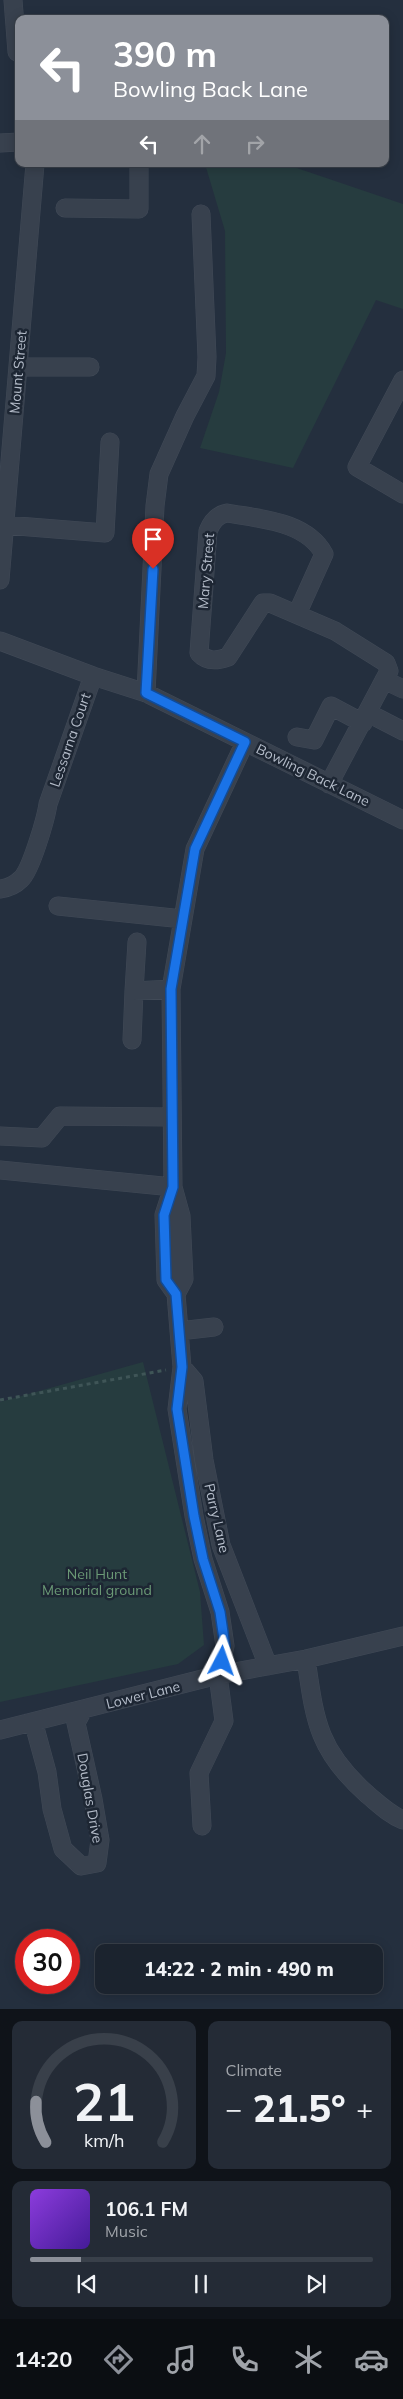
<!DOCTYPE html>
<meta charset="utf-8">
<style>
:root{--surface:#1b232e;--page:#242b36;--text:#f1f3f6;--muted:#a0a4aa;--line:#39404a;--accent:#8c9099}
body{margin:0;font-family:Mulish,sans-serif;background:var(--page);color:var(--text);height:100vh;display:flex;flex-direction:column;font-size:19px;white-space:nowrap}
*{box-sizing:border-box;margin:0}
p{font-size:16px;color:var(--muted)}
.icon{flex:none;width:28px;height:28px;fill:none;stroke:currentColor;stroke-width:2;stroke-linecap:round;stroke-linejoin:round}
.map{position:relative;height:2009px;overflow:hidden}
.panel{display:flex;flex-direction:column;gap:12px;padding:12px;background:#0f1319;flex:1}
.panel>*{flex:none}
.hud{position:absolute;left:15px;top:15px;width:374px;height:152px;border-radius:10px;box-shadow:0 2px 12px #0003,0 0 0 1px var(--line);background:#8c9099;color:#fff;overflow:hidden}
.speed{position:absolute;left:15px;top:1929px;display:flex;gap:10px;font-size:25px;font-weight:700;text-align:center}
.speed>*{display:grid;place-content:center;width:65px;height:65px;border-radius:50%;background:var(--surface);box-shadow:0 2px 12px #0003,0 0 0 1px var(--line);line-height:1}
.speed .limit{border:8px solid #d22;background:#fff;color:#111}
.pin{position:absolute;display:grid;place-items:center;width:42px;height:42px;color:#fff;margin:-51px -21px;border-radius:50% 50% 50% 0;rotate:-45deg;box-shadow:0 0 5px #0007}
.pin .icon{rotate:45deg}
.me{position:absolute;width:55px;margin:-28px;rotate:4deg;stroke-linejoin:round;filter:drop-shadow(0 0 4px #0008)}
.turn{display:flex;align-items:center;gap:18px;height:105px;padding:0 15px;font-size:22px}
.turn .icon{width:65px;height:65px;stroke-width:2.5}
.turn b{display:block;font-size:35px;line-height:42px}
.lanes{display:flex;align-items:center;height:48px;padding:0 15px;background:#0003;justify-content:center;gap:25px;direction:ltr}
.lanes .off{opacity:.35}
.big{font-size:38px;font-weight:800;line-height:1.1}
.panel .widget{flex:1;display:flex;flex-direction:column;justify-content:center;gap:8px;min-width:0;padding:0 18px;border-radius:10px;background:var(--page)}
.panel .dial{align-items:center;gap:0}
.dial svg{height:130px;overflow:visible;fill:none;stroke:var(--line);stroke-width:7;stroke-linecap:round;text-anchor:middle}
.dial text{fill:var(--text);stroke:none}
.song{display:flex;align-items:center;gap:15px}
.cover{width:60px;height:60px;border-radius:8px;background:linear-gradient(135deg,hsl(270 70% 55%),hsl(260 70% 35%))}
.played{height:5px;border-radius:2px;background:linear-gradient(90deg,var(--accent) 15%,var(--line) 15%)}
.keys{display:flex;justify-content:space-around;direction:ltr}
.heat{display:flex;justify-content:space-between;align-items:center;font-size:28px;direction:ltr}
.panel .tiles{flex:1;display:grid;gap:12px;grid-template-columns:1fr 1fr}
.widget:last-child{grid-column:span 2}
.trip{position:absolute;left:95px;top:1944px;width:288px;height:50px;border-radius:10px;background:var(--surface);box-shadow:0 2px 12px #0003,0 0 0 1px var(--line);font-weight:800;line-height:50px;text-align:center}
.dock{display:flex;height:80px;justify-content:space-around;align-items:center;background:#0b0e12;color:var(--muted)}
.dock .icon{width:35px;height:35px}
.dock .selected{color:var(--accent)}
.dock b{font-size:22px;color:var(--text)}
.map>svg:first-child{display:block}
.green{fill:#263c3f}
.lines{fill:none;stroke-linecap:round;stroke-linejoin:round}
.minor-casing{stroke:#414a57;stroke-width:19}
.path{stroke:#3f5557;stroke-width:3;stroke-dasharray:4 4;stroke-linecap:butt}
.minor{stroke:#38414e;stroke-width:18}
.route-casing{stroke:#114b97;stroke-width:12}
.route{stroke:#1a73e8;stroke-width:9}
.labels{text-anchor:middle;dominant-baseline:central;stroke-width:5;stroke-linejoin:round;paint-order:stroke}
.street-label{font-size:14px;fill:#b4bcc9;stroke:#1d2633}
.park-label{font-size:14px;fill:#6b9a76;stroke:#1d2633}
</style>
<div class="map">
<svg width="403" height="2009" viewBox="0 0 403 2009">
<rect width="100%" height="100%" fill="#242f3e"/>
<path class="green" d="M205 164H285L403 204V309L376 300 293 468 200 448 219 392 226 353 225 231Z
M143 1362 200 1592 204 1645 178 1664 0 1702V1402Z"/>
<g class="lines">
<g class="minor-casing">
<path id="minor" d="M13 0 17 52
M0 143 19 142
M65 208 139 209V164
M18 367H90
M403 380 357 467 403 494
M5 525 105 533 110 442
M0 580 35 164
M297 614 324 554C306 521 260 519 227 513 217 515 212 521 208 531L199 653C207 662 217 661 228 657L263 603H270L335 631 386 663 389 671 329 784
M0 641 93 676 146 693 403 820
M384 680 403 689
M146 693 155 506 159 474 185 416 206 376 207 357 201 214
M368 713 403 731
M297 737 314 740 331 706 363 723
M0 889C9 888 15 885 21 879 31 870 46 818 48 804L93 676
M58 906 183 919
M137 942 134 991 171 989
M132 1040 134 991
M0 1136 42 1138 60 1116 172 1117
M0 1170 173 1187
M173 1187 164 1215 166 1280 176 1294 182 1367 177 1409 194 1516 203 1559 220 1612 225 1646 218 1675 224 1721 199 1773 202 1826
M176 1294 184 1279 181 1216 173 1187 171 989 195 849 245 742
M179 1331 214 1327
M182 1367 194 1381 204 1460 221 1545 268 1666
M306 1659C315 1722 318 1751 368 1795 380 1805 389 1814 403 1820
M27 1723 35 1728 47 1772 52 1809 63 1849 81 1866 97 1863 100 1840 93 1799 76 1723 83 1710
M0 1730 218 1675 306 1659 403 1636"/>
</g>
<path class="path" d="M0 1400 166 1370"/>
<use href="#minor" class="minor"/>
</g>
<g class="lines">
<g class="route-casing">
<path id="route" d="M153 569 146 693 245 742 195 849 171 989 173 1187 164 1215 166 1280 176 1294 182 1367 177 1409 194 1516 203 1559 220 1612 225 1646 222 1661"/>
</g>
<use href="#route" class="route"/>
</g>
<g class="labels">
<g class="street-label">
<text transform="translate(18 372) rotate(-85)">Mount Street</text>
<text transform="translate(206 571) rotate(-85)">Mary Street</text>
<text transform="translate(70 740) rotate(-71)">Lessarna Court</text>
<text transform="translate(313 775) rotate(26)">Bowling Back Lane</text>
<text transform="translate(217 1518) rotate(77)">Parry Lane</text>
<text transform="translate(143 1695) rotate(-14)">Lower Lane</text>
<text transform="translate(90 1798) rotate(80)">Douglas Drive</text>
</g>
<g class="park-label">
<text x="97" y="1574">Neil Hunt<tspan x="97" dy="16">Memorial ground</tspan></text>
</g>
</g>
</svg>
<div class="speed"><div class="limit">30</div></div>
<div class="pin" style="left:153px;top:569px;background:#d93025"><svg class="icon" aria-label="arrive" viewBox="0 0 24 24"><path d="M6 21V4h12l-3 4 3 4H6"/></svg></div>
<svg class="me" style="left:222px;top:1661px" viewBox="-20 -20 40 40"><path d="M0-17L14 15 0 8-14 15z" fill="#1a73e8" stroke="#fff" stroke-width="4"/></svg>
<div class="trip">14:22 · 2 min · 490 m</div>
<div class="hud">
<div class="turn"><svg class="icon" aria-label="left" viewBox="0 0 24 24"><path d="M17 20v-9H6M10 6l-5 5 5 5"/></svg><div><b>390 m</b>Bowling Back Lane</div></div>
<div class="lanes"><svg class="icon" aria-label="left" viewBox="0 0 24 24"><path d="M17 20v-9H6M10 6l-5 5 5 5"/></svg><svg class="icon off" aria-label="ahead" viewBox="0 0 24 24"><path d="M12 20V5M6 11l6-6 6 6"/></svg><svg class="icon off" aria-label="right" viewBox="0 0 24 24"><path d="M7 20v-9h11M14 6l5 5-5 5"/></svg></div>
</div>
</div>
<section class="panel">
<div class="tiles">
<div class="widget dial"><svg viewBox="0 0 100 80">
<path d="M14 69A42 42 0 1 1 86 69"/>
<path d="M14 69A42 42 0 0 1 8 44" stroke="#8c9099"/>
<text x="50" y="56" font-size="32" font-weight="700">21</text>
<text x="50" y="72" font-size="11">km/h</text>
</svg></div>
<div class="widget"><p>Climate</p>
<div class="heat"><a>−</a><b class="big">21.5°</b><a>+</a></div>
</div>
<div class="widget">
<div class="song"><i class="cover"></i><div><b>106.1 FM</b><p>Music</p></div></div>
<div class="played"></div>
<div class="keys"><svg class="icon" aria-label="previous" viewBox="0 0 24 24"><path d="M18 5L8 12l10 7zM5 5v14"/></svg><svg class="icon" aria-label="pause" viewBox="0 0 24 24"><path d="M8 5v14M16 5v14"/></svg><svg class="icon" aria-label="next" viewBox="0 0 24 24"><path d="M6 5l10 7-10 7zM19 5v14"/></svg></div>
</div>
</div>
</section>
<nav class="dock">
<b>14:20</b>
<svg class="icon selected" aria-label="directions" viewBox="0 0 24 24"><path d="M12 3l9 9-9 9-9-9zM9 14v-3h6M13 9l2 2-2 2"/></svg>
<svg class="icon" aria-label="music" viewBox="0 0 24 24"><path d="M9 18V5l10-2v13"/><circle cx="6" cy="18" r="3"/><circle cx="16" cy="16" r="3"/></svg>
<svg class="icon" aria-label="phone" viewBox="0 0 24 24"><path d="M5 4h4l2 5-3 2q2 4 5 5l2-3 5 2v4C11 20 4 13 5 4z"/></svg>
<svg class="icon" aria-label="climate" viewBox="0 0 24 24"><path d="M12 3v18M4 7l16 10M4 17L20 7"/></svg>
<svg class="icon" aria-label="car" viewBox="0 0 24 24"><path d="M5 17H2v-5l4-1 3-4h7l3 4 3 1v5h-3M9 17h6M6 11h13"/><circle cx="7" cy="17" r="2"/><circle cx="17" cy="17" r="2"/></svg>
</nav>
